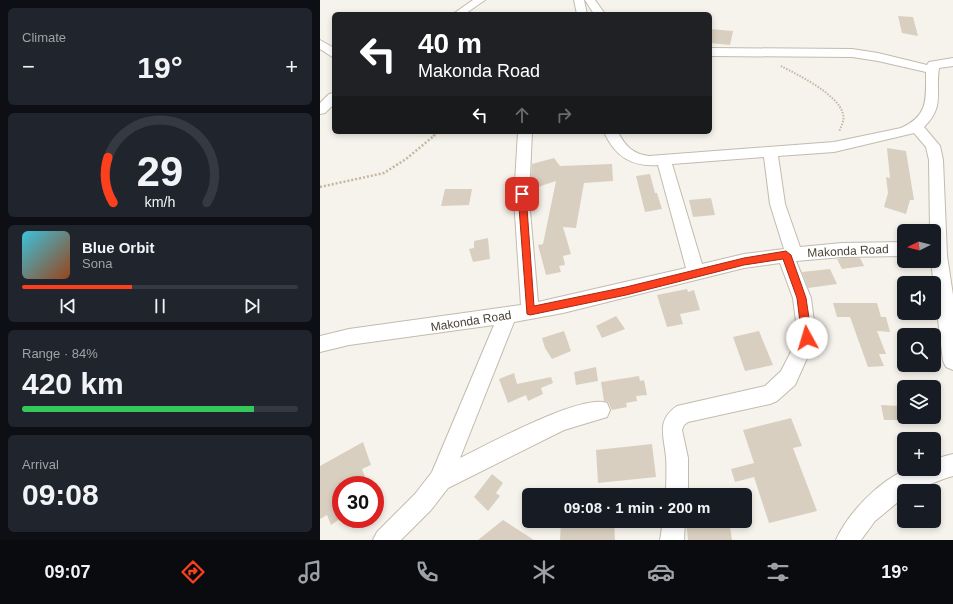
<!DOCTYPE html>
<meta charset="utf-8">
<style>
:root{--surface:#171b24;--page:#20242c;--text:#f1f3f6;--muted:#9ea1a6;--line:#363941;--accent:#fc3f1d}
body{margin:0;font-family:Helvetica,sans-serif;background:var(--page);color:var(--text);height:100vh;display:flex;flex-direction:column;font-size:15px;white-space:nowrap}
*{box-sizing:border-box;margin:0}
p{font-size:13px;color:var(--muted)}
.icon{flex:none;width:22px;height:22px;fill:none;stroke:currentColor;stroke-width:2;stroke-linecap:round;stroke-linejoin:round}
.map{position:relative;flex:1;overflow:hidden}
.sheet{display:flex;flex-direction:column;gap:8px;padding:8px;background:#0d0f14;width:320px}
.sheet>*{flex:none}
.guide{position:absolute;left:12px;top:12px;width:380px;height:122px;border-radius:6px;box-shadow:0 2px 6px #0003;background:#202124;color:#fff;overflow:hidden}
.needle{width:26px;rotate:264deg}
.buttons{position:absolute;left:577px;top:224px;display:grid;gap:8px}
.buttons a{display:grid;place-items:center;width:44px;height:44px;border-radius:6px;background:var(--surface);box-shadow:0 2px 6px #0003;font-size:20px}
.speed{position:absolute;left:12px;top:476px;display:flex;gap:8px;font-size:20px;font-weight:700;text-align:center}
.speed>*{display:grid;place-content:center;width:52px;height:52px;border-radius:50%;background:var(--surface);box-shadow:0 2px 6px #0003;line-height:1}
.speed .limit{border:6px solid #d22;background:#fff;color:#111}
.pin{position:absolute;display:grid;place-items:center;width:34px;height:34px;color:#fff;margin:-17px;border-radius:8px;box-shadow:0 2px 6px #0006}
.me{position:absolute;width:44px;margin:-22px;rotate:354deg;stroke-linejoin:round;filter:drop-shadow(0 0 3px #0008)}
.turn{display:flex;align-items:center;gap:14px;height:84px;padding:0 20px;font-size:18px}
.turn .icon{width:52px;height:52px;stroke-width:2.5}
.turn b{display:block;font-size:28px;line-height:34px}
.lanes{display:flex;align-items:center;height:38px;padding:0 20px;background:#0003;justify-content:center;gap:20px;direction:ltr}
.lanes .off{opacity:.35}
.big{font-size:30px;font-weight:700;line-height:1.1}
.sheet .card{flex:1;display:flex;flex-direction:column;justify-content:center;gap:6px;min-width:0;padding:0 14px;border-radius:6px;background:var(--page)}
.sheet .dial{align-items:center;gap:0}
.dial svg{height:104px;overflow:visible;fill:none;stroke:var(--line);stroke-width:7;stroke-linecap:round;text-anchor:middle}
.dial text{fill:var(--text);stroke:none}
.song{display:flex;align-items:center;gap:12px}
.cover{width:48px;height:48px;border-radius:6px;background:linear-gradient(135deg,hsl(190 70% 55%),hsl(20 70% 35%))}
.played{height:4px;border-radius:2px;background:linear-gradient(90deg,var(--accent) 40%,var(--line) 40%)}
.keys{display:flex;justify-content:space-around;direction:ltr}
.heat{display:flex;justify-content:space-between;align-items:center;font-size:22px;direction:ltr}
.charge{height:6px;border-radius:3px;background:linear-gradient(90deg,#34c759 84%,var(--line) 0)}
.trip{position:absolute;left:202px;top:488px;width:230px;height:40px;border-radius:6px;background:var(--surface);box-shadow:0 2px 6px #0003;font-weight:700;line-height:40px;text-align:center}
.menu{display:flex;height:64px;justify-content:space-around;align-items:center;background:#090b0e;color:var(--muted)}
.menu .icon{width:28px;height:28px}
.menu .active{color:var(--accent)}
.menu b{font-size:18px;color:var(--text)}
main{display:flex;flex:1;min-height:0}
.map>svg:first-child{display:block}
.building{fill:#d8cfc1}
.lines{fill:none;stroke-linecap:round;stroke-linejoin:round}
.street-casing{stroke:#c2bbae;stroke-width:2}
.path-far1{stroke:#c4b79f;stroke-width:2;stroke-dasharray:1.5 1.5;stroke-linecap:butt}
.path{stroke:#c4b79f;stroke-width:2.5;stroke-dasharray:2 2;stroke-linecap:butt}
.street{fill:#fff;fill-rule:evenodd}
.route{fill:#fc3f1d;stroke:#a42913}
.labels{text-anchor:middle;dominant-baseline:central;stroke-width:3;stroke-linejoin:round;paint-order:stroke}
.street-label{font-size:12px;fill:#4b4439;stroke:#fff}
</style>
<main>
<section class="sheet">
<div class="card"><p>Climate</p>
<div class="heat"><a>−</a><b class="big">19°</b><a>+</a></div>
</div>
<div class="card dial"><svg viewBox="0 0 100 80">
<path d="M14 69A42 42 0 1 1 86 69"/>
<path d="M14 69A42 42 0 0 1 10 34" stroke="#fc3f1d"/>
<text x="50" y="56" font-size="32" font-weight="700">29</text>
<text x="50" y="72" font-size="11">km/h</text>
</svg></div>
<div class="card">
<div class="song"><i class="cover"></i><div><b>Blue Orbit</b><p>Sona</p></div></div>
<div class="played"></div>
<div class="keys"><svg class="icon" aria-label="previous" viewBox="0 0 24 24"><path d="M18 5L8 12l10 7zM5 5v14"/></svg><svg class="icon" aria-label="pause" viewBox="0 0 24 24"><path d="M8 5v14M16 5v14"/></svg><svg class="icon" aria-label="next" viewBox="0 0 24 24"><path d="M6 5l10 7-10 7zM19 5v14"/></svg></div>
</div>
<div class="card"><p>Range · 84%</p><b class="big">420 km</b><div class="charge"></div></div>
<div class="card"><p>Arrival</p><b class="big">09:08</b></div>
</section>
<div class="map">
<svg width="633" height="540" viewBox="0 0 633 540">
<rect width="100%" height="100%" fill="#f6f3ec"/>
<path class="building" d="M578 16 593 17 598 36 582 33Z
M390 29 413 31 410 45 390 43Z
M567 148 586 151 594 200H590L586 214 564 207 568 193 566 177 570 178Z
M234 158 240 166 292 164 293 181 264 183 256 228 243 227 251 254 243 256 245 265 239 266 241 272 226 275 218 245 223 244 236 181 218 187 216 184 214 185 211 178 212 164Z
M330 174 335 193H337L342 209 325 212 316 176Z
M125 189H152L149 205 121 206Z
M391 198 395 215 373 217 369 200Z
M168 238 170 259 153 262 149 249 154 248V241Z
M522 258H540L544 266 522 269 517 259Z
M510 269 517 284 488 288 482 272Z
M367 289 368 292 374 290 380 310 360 314 363 324 347 327 337 295Z
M513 303H557L561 317H566L570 332 557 331 566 354H559L564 366 548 367 530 317H517Z
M296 316 305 329 282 338 276 326Z
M244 331 251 351 232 359 225 348 222 338Z
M439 331 453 365 425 371 413 337Z
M276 367 278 381 256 385 254 372Z
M194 373 197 384 231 377 233 383 221 388 223 394 208 401 206 395 188 403 179 379Z
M319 376 320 381 324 380 327 395 316 396 317 401 306 403 307 407 292 410 288 402 284 401 281 382Z
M561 405 581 406 585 420H564Z
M471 418 482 446 473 448 497 511 449 523 434 477 415 482 411 469 434 463 423 430Z
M43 442 51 465 42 469 48 485H21V518L11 525 7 515 0 519V466Z
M332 444 336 477 278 483 276 450Z
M172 474 183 483 176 493 180 496 168 511 154 497Z
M183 520 214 540H158Z
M241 521H294L295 540H240Z
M366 521H409L412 540H368Z"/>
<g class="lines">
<g class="street-casing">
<path id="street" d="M153 0H165L145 14H133Z
M254 0H264L267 14H257Z
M265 0H275L285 14H274Z
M0 40 14 48V58L0 49Z
M390 48 532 49 558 53 607 65 609 62 633 58V66L619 68C615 94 625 106 604 127L620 146 623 160 627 256 633 295V370L626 367 623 361 611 261H614V231H610L609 160 606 147 594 133 514 152 458 156 465 204 480 247 522 243 584 242V256L522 257 476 261 491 298 496 338 475 385 457 401 450 404 368 422 364 425 362 430 368 458V495H346C346 483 347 469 346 457 344 436 336 420 357 406L445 386 461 371 478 338 473 298 460 263 424 268 243 313 194 322 140 458C167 445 262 393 287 403L290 410 287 417 244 430 128 488 111 510 81 540H53L57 532 95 494 112 472 174 325 29 345 0 352V336L29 329 201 305 194 199 198 132H212L209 199 218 302 366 268 338 165C311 167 295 156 284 132H298C305 146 313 154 329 156L514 142 581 128C609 116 606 98 606 72L558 61 532 57 390 56ZM444 157 450 204 464 249 424 254 382 264 352 164Z
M14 93V104L5 113 0 114V103L9 94Z
M633 454V476C618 480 597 491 584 491V497L555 521 541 540H516C528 513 560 479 589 469 596 467 606 469 614 469V459Z
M343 521H365L364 540H340Z"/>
</g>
<path class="path-far1" d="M461 66C478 75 518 94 523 114 525 120 521 126 519 132
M113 136 118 132"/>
<path class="path" d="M0 187 64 173 86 159 115 135"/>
<use href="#street" class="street"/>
</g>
<path class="route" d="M202 191 206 194 214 306 306 287 424 258 466 251 471 255 486 298 492 338 491 341H483L482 338 477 298 463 259 424 265 306 295 210 315 207 314 198 194Z"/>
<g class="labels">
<g class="street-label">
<text transform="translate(528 251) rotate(-3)">Makonda Road</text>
<text transform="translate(151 321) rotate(-9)">Makonda Road</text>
</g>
</g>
</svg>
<div class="buttons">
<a><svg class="needle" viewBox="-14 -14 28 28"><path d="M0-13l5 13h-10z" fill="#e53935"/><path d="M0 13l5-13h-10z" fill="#9ea1a6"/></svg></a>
<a><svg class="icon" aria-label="sound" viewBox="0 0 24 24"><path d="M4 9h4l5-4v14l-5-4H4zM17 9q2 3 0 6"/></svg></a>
<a><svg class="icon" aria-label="search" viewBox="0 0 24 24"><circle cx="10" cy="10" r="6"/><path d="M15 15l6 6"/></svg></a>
<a><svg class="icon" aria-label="layers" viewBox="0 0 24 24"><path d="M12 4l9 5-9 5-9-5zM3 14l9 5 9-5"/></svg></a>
<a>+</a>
<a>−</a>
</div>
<div class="speed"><div class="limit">30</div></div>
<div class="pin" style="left:202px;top:194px;background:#d93025"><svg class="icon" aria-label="arrive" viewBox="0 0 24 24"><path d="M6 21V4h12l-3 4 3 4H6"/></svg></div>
<svg class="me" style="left:487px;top:338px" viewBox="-20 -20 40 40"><circle r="19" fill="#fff"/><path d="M0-13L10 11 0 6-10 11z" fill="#fc3f1d"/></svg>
<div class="trip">09:08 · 1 min · 200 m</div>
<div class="guide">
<div class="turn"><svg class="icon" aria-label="left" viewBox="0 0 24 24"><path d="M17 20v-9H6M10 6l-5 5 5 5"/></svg><div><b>40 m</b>Makonda Road</div></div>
<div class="lanes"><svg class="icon" aria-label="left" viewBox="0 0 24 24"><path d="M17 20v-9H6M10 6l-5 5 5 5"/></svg><svg class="icon off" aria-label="ahead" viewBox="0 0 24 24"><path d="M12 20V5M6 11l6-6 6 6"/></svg><svg class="icon off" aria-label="right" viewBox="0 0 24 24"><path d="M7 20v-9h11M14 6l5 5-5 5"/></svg></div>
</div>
</div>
</main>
<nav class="menu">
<b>09:07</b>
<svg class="icon active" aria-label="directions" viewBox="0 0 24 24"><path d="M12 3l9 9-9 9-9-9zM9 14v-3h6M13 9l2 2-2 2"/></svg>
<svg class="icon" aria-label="music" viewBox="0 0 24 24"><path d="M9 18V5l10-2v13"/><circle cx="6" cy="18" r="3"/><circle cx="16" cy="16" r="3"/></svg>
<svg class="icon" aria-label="phone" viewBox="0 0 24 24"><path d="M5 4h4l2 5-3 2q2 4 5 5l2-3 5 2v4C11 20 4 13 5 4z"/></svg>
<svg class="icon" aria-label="climate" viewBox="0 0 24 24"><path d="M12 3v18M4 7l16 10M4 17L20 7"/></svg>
<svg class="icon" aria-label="car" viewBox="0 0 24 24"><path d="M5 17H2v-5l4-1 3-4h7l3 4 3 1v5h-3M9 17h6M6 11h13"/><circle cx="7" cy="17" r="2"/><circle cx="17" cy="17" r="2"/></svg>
<svg class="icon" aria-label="filters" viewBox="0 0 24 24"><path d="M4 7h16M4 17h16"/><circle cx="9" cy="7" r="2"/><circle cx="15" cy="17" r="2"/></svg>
<b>19°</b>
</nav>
